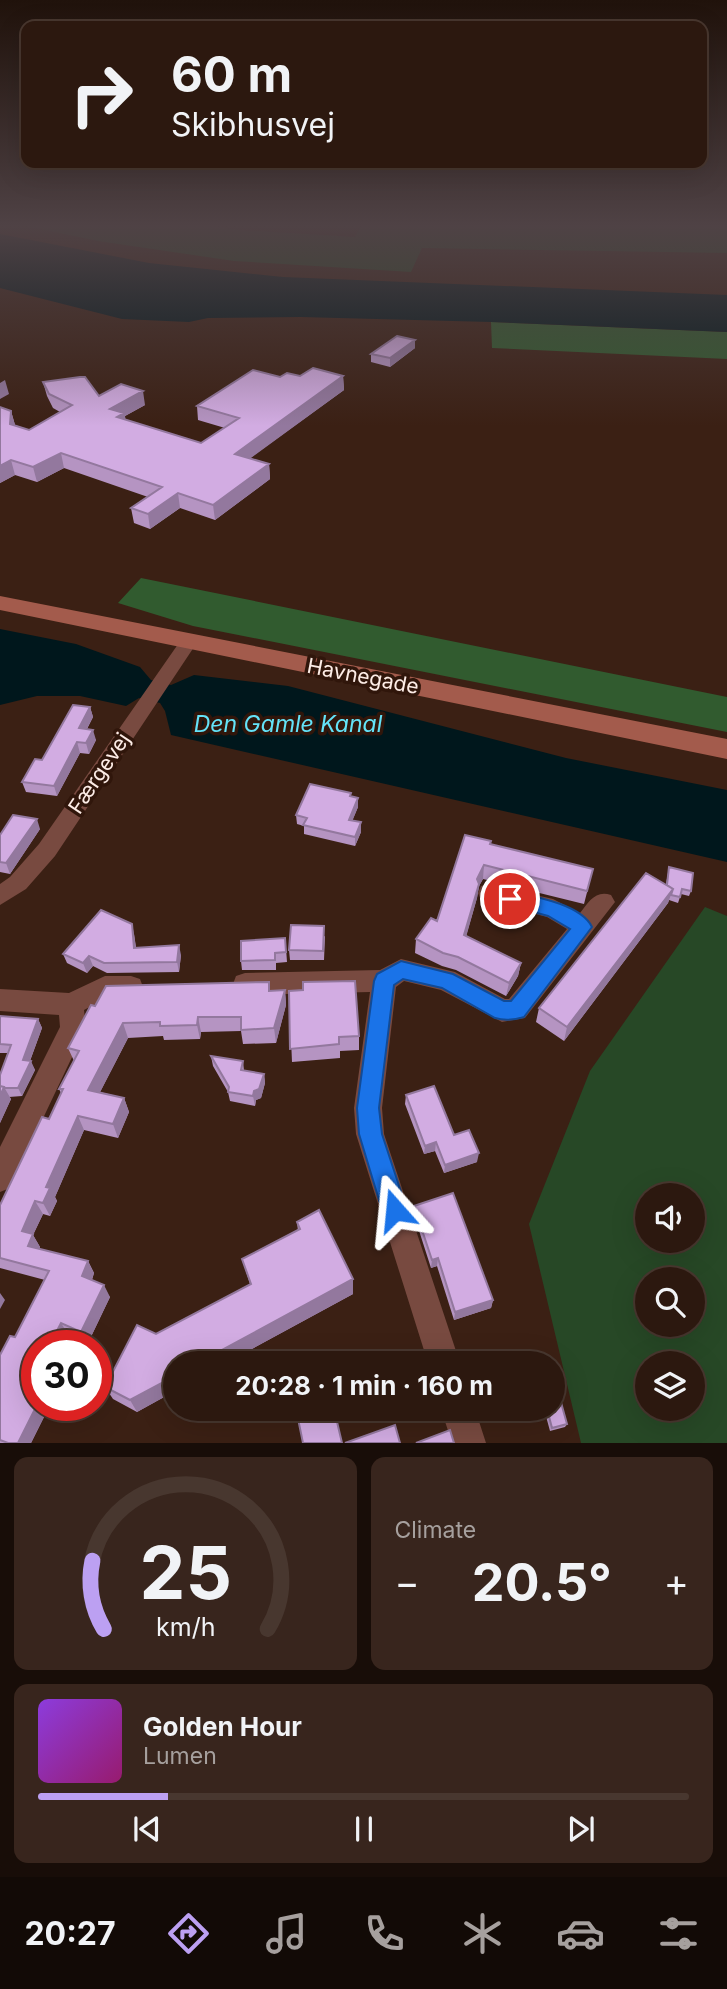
<!DOCTYPE html>
<meta charset="utf-8">
<style>
:root{--surface:#2c180f;--page:#38251d;--text:#f1f3f6;--muted:#a6a09e;--line:#48372f;--accent:#bca0f2}
body{margin:0;font-family:Inter,sans-serif;background:var(--page);color:var(--text);height:100vh;display:flex;flex-direction:column;font-size:26px;white-space:nowrap}
*{box-sizing:border-box;margin:0}
p{font-size:23px;color:var(--muted)}
.icon{flex:none;width:38px;height:38px;fill:none;stroke:currentColor;stroke-width:2;stroke-linecap:round;stroke-linejoin:round}
.map{position:relative;height:1443px;overflow:hidden}
.side{display:flex;flex-direction:column;gap:14px;padding:14px;background:#180d08;flex:1}
.side>*{flex:none}
.hud{position:absolute;left:21px;top:21px;width:686px;height:147px;border-radius:14px;box-shadow:0 7px 28px #0002,0 0 0 2px var(--line);background:#2c180f;color:var(--text);overflow:hidden}
.controls{position:absolute;left:635px;top:1183px;display:grid;gap:14px}
.controls a{display:grid;place-items:center;width:70px;height:70px;border-radius:50%;background:var(--surface);box-shadow:0 7px 28px #0002,0 0 0 2px var(--line);font-size:35px}
.speed{position:absolute;left:21px;top:1330px;display:flex;gap:14px;font-size:35px;font-weight:700;text-align:center}
.speed>*{display:grid;place-content:center;width:91px;height:91px;border-radius:50%;background:var(--surface);box-shadow:0 7px 28px #0002,0 0 0 2px var(--line);line-height:1}
.speed .limit{border:10px solid #d22;background:#fff;color:#111}
.pin{position:absolute;display:grid;place-items:center;width:60px;height:60px;color:#fff;margin:-30px;border:4px solid #fff;border-radius:50%;box-shadow:0 2px 7px #0007}
.me{position:absolute;width:77px;margin:-38px;rotate:342deg;stroke-linejoin:round;filter:drop-shadow(0 0 5px #0008)}
.turn{display:flex;align-items:center;gap:24px;height:147px;padding:0 35px;font-size:32px}
.turn .icon{width:91px;height:91px;stroke-width:2.5}
.turn b{display:block;font-size:49px;line-height:60px}
.big{font-size:52px;font-weight:700;line-height:1.1}
.side .card{flex:1;display:flex;flex-direction:column;justify-content:center;gap:10px;min-width:0;padding:0 24px;border-radius:14px;background:var(--page)}
.side .dial{align-items:center;gap:0}
.dial svg{height:182px;overflow:visible;fill:none;stroke:var(--line);stroke-width:7;stroke-linecap:round;text-anchor:middle}
.dial text{fill:var(--text);stroke:none}
.song{display:flex;align-items:center;gap:21px}
.cover{width:84px;height:84px;border-radius:10px;background:linear-gradient(135deg,hsl(270 70% 55%),hsl(320 70% 35%))}
.played{height:7px;border-radius:4px;background:linear-gradient(90deg,var(--accent) 20%,var(--line) 20%)}
.keys{display:flex;justify-content:space-around;direction:ltr}
.heat{display:flex;justify-content:space-between;align-items:center;font-size:38px;direction:ltr}
.side .tiles{flex:1;display:grid;gap:14px;grid-template-columns:1fr 1fr}
.card:last-child{grid-column:span 2}
.trip{position:absolute;left:163px;top:1351px;width:402px;height:70px;border-radius:35px;background:var(--surface);box-shadow:0 7px 28px #0002,0 0 0 2px var(--line);font-weight:700;line-height:70px;text-align:center}
.tabs{display:flex;height:112px;justify-content:space-around;align-items:center;background:#120a06;color:var(--muted)}
.tabs .icon{width:49px;height:49px}
.tabs .current{color:var(--accent)}
.tabs b{font-size:32px;color:var(--text)}
.map>svg:first-child{display:block}
.green{fill:#274826;fill-rule:evenodd}
.forest{fill:#315b2f}
.water{fill:#00171c}
.lines{fill:none;stroke-linecap:round;stroke-linejoin:round}
.street{fill:#784a40;fill-rule:evenodd}
.secondary{fill:#a35b4c;fill-rule:evenodd}
.wall{fill:#b594c2}
.shaded-wall{fill:#93789e}
.building{fill:#d2ace2;stroke:#93789e;stroke-width:2}
.route{fill:#1a73e8;stroke:#114b97;stroke-width:2}
.labels{text-anchor:middle;dominant-baseline:central;stroke-width:7;stroke-linejoin:round;paint-order:stroke}
.street-label{font-size:21px;fill:#fdede7;stroke:#30160b}
.water-label{font-size:23px;font-style:italic;fill:#64e3f8;stroke:#30160b}
</style>
<div class="map">
<svg width="727" height="1443" viewBox="0 0 727 1443">
<rect width="100%" height="100%" fill="#3b2014"/>
<path class="green" d="M17 224H200L240 230 355 237 362 224H727V253L422 248 411 272 234 261 98 241Z
M705 907 727 916V1443H581L529 1224 590 1071ZM648 1195H693V1241H648ZM648 1279H693V1325H648ZM648 1363H693V1409H648Z"/>
<path class="forest" d="M491 322 727 332V359L492 348Z
M141 578 727 697V732L193 626 118 603Z"/>
<path class="water" d="M0 234 149 263 283 277 727 295V332L491 322 301 317 208 318 189 322 122 319 0 288Z
M0 629 76 644 140 667 151 680 171 685 194 675 288 686 566 758 727 790V862L171 735 165 711 160 703 139 698 126 706 80 696H37L0 705Z"/>
<g class="lines">
<path class="street" d="M189 636 198 641 55 856 26 889 0 905V884L10 877 39 844 183 637Z
M489 884 553 899 580 913C589 902 595 890 611 895L615 902 525 1018 502 1022 441 990 404 981 396 987 382 1108 384 1134 460 1363H428L356 1134 354 1108 370 992 245 995 236 992 233 984 236 976 245 973 380 970 401 959 455 972 505 999H509L567 929 547 917 481 900 478 893 481 886Z
M105 976H131L140 979 143 987 140 995 131 998H107L84 1010 86 1028 82 1036 10 1188 0 1192V1147L60 1027 59 1015 0 1011V989L69 993Z
M441 1409H475L486 1443H452Z"/>
<path class="secondary" d="M0 596 727 739V759L0 610Z"/>
</g>
<path class="wall" d="M415 340V348L390 367 371 362V354Z
M300 376H343L344 390 250 458 269 464 270 479 215 520 180 508 150 529 134 523 131 508 148 497 64 468 37 482 15 475 0 483V407L11 411 15 425 29 430 60 412 53 408 47 396 43 382 99 396 145 405 125 416V420L201 443 225 428 198 420 197 406 280 377Z
M90 707 93 717 87 729 96 740 89 754 80 753 57 796 26 792 22 782Z
M351 796 358 807 352 821 361 822V832L355 846 304 834V826L297 824 296 815Z
M40 829 10 874 0 872V835Z
M491 844 593 869 584 904 483 879 479 886 477 898 466 936 521 963 518 976 506 996 456 970 442 966 415 953 416 939 437 921Z
M669 867 691 891 689 896 681 894 678 903 669 900 668 903 564 1041 536 1022 539 1008 666 884Z
M134 934 136 947 181 955 179 972 107 973 93 966 87 973 67 963 63 954Z
M325 936 324 960H290L289 950Z
M286 948 287 962 276 963V970H242L241 961Z
M269 982 270 991 285 990 286 1005 276 1043 243 1044 241 1031 201 1032 200 1039 164 1040 163 1036 128 1038 100 1092 124 1098 129 1112 118 1138 84 1130 55 1197 57 1201 50 1216 43 1214 33 1235 40 1247 39 1249 88 1261 94 1273 92 1280 110 1297 88 1343 68 1334 62 1346H37L50 1405 31 1443H0V1355L15 1337 45 1280 0 1268V1205L49 1119 61 1093 59 1089 74 1061 68 1048 95 1006Z
M289 991 359 1036V1050L340 1051V1058L292 1062Z
M0 1016 38 1019 42 1028 30 1061 35 1070 22 1096 9 1097 11 1099 0 1123V1075L8 1053H0Z
M211 1056 243 1061 244 1071 264 1074 265 1083 261 1098 256 1100 255 1106 230 1101 228 1092 213 1066Z
M406 1095 454 1135 477 1162 444 1173 435 1151 424 1154 405 1104Z
M414 1206 493 1300 491 1308 454 1320 437 1266 431 1268 414 1215Z
M297 1222 353 1279V1294L226 1363H175V1391L137 1412 113 1399 105 1387 156 1334 250 1284 242 1259 298 1231Z
M544 1409H553L567 1424 565 1427 550 1431Z"/>
<path class="shaded-wall" d="M415 340V348L390 367V358Z
M343 376 344 390 236 469 235 454Z
M5 380 9 394 0 399V383Z
M143 391 145 405 125 416 127 427 110 409Z
M11 411 15 425 10 424Z
M61 453 64 468 37 482 33 467Z
M11 460 15 475 0 483V466Z
M269 464 270 479 215 520 213 505Z
M178 493 180 508 150 529 148 514Z
M90 707 93 717 82 738 79 728Z
M93 730 96 740 89 754 86 743Z
M77 742 80 753 57 796 54 786Z
M358 798V807L349 829V820Z
M37 819 40 829 10 874 6 863Z
M361 822V832L355 846V837Z
M484 865 483 879 479 886 477 898 463 948 464 935 477 879Z
M673 889 668 903 564 1041 567 1027Z
M132 924 134 934 137 957 134 948Z
M179 945 181 955 179 972 177 962Z
M89 956 93 966 87 973 83 963Z
M521 963 518 976 506 996 509 983Z
M285 990 286 1005 276 1043 274 1028Z
M198 1017 201 1032 200 1039 197 1025Z
M38 1019 42 1028 28 1066 31 1061 35 1070 22 1096 18 1088 23 1060Z
M123 1023 128 1038 94 1104 88 1090Z
M264 1074 265 1083 261 1098 256 1100 255 1106 253 1096 254 1091Z
M4 1087 11 1099 0 1123V1096Z
M124 1098 129 1112 118 1138 113 1124Z
M78 1116 84 1130 55 1197 57 1201 50 1216 43 1203 46 1187Z
M436 1142 435 1151 424 1154 425 1146Z
M479 1153 477 1162 444 1173 445 1165Z
M35 1201 43 1214 33 1235 40 1247 36 1258 28 1246 22 1231Z
M438 1258 437 1266 431 1268 432 1260Z
M88 1261 94 1273 89 1288 82 1276Z
M353 1279V1294L226 1363H198Z
M104 1285 110 1297 88 1343 81 1332Z
M0 1293 5 1300 0 1309Z
M493 1300 491 1308 454 1320 455 1312Z
M61 1323 68 1334 62 1346H49Z
M175 1376V1391L137 1412 130 1400Z
M37 1405H50L31 1443H18Z"/>
<path class="building" d="M397 336 415 340 390 358 371 354Z
M313 368 343 376 235 454 269 464 213 505 178 493 148 514 131 508 162 487 61 453 33 467 11 460 0 466V407L11 411 10 424 29 430 72 405 49 394 43 382 80 377H85L99 396 121 384 143 391 110 409 124 413 117 417 201 443 239 418 197 406 253 370 280 377 287 373 300 376Z
M73 705 90 707 79 728 93 730 86 743 77 742 54 786 22 782 35 759 42 760Z
M310 784 351 793 350 796 358 798 349 820 361 822 355 837 303 825 307 818 296 815Z
M13 815 37 819 6 863 0 862V835Z
M465 835 491 841 490 844 593 869 587 891 484 865 477 879 479 884 464 935 521 963 509 983 458 957 443 953 416 939 431 918 437 921Z
M669 867 693 873 691 891 682 889 680 897 671 895 673 889 667 885Z
M646 873 673 889 567 1027 539 1008Z
M101 910 132 924 134 948 179 945 177 962 104 963 89 956 83 963 63 954Z
M291 925 324 926 323 951 289 950Z
M285 938 286 952 275 953V960L241 961V941Z
M355 981 359 1036 339 1037V1044L290 1049 289 991 303 990V982Z
M269 982V991L285 990 274 1028 241 1030V1017H198L197 1025 160 1026V1022L123 1023 88 1090 124 1098 113 1124 78 1116 46 1187 50 1188 43 1203 35 1201 22 1231 33 1234 28 1246 88 1261 82 1276 104 1285 81 1332 61 1323 49 1346H37V1405L18 1443H8L0 1440V1355L10 1336 15 1337 49 1271 0 1258V1205L42 1117 49 1119 63 1089H59L79 1051 68 1048 91 1005 95 1006 106 986Z
M0 1016 38 1019 23 1060 31 1061 18 1088H4V1087L0 1086V1075L11 1045 0 1044Z
M211 1056 243 1061 241 1070 264 1074 259 1089 254 1091 253 1096 228 1092 229 1087Z
M0 1086 4 1087 0 1096Z
M434 1086 454 1135 469 1130 479 1153 445 1165 436 1142 425 1146 406 1095Z
M453 1193 493 1300 455 1312 438 1258 432 1260 414 1206Z
M319 1210 353 1279 198 1363H175V1376L130 1400 105 1387 137 1325 156 1334 251 1284 242 1259 300 1229 297 1222Z
M557 1388 567 1424 552 1428 547 1409H553V1389Z
M296 1409H334L342 1443H303Z
M395 1425 400 1443H345Z
M450 1430 454 1443H416Z"/>
<linearGradient id="sky" x2="0" y2="1"><stop stop-color="#20120b"/><stop offset="0.53" stop-color="#4f4245"/><stop offset="1" stop-color="#4f4245" stop-opacity="0"/></linearGradient>
<rect width="727" height="426" fill="url(#sky)"/>
<path class="route" d="M510 891C533 896 581 904 592 927L524 1017C514 1020 505 1021 495 1018L442 988 403 979 394 985 379 1108 382 1134 407 1210 403 1219 395 1223 386 1219 382 1210 359 1134 357 1108 374 981 377 974 401 961 453 974 504 1001H511L570 929 548 916 504 904 501 899 504 893Z"/>
<g class="labels">
<g class="street-label">
<text transform="translate(363 676) rotate(11)">Havnegade</text>
<text transform="translate(99 773) rotate(-56)">Færgevej</text>
</g>
<g class="water-label">
<text x="288" y="724">Den Gamle Kanal</text>
</g>
</g>
</svg>
<div class="controls">
<a><svg class="icon" aria-label="sound" viewBox="0 0 24 24"><path d="M4 9h4l5-4v14l-5-4H4zM17 9q2 3 0 6"/></svg></a>
<a><svg class="icon" aria-label="search" viewBox="0 0 24 24"><circle cx="10" cy="10" r="6"/><path d="M15 15l6 6"/></svg></a>
<a><svg class="icon" aria-label="layers" viewBox="0 0 24 24"><path d="M12 4l9 5-9 5-9-5zM3 14l9 5 9-5"/></svg></a>
</div>
<div class="speed"><div class="limit">30</div></div>
<div class="pin" style="left:510px;top:899px;background:#d93025"><svg class="icon" aria-label="arrive" viewBox="0 0 24 24"><path d="M6 21V4h12l-3 4 3 4H6"/></svg></div>
<svg class="me" style="left:395px;top:1210px" viewBox="-20 -20 40 40"><path d="M0-17L14 15 0 8-14 15z" fill="#1a73e8" stroke="#fff" stroke-width="4"/></svg>
<div class="trip">20:28 · 1 min · 160 m</div>
<div class="hud">
<div class="turn"><svg class="icon" aria-label="right" viewBox="0 0 24 24"><path d="M7 20v-9h11M14 6l5 5-5 5"/></svg><div><b>60 m</b>Skibhusvej</div></div>
</div>
</div>
<section class="side">
<div class="tiles">
<div class="card dial"><svg viewBox="0 0 100 80">
<path d="M14 69A42 42 0 1 1 86 69"/>
<path d="M14 69A42 42 0 0 1 9 39" stroke="#bca0f2"/>
<text x="50" y="56" font-size="32" font-weight="700">25</text>
<text x="50" y="72" font-size="11">km/h</text>
</svg></div>
<div class="card"><p>Climate</p>
<div class="heat"><a>−</a><b class="big">20.5°</b><a>+</a></div>
</div>
<div class="card">
<div class="song"><i class="cover"></i><div><b>Golden Hour</b><p>Lumen</p></div></div>
<div class="played"></div>
<div class="keys"><svg class="icon" aria-label="previous" viewBox="0 0 24 24"><path d="M18 5L8 12l10 7zM5 5v14"/></svg><svg class="icon" aria-label="pause" viewBox="0 0 24 24"><path d="M8 5v14M16 5v14"/></svg><svg class="icon" aria-label="next" viewBox="0 0 24 24"><path d="M6 5l10 7-10 7zM19 5v14"/></svg></div>
</div>
</div>
</section>
<nav class="tabs">
<b>20:27</b>
<svg class="icon current" aria-label="directions" viewBox="0 0 24 24"><path d="M12 3l9 9-9 9-9-9zM9 14v-3h6M13 9l2 2-2 2"/></svg>
<svg class="icon" aria-label="music" viewBox="0 0 24 24"><path d="M9 18V5l10-2v13"/><circle cx="6" cy="18" r="3"/><circle cx="16" cy="16" r="3"/></svg>
<svg class="icon" aria-label="phone" viewBox="0 0 24 24"><path d="M5 4h4l2 5-3 2q2 4 5 5l2-3 5 2v4C11 20 4 13 5 4z"/></svg>
<svg class="icon" aria-label="climate" viewBox="0 0 24 24"><path d="M12 3v18M4 7l16 10M4 17L20 7"/></svg>
<svg class="icon" aria-label="car" viewBox="0 0 24 24"><path d="M5 17H2v-5l4-1 3-4h7l3 4 3 1v5h-3M9 17h6M6 11h13"/><circle cx="7" cy="17" r="2"/><circle cx="17" cy="17" r="2"/></svg>
<svg class="icon" aria-label="filters" viewBox="0 0 24 24"><path d="M4 7h16M4 17h16"/><circle cx="9" cy="7" r="2"/><circle cx="15" cy="17" r="2"/></svg>
</nav>
